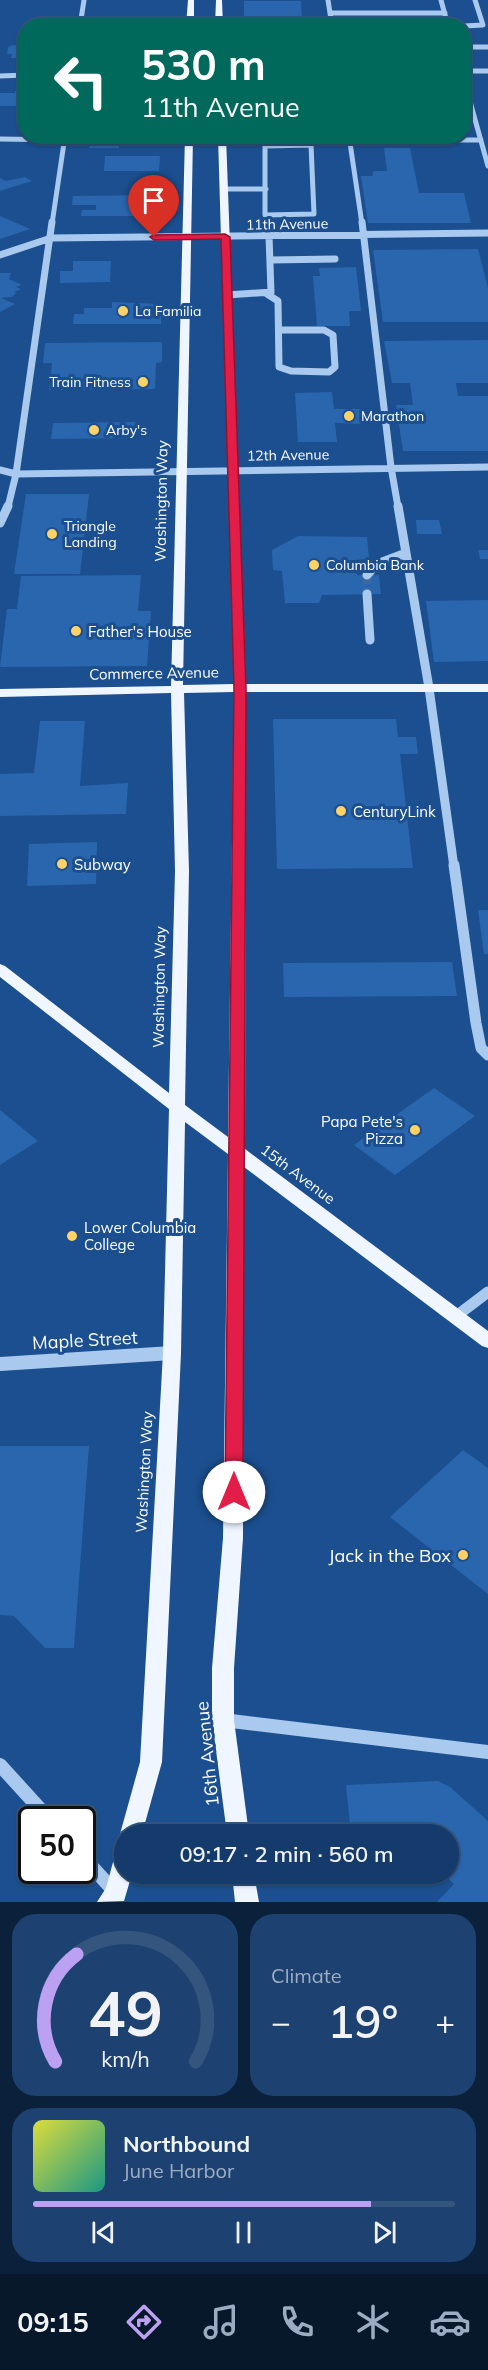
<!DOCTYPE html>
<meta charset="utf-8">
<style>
:root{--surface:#143b6b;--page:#1d4271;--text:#f1f3f6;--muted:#9dadc1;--line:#33557e;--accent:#bca0f2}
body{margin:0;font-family:Mulish,sans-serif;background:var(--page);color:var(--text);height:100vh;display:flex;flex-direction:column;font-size:22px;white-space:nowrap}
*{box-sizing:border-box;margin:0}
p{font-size:20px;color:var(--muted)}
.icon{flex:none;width:33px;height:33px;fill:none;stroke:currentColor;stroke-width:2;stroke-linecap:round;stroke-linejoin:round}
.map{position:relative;height:1902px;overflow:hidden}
.drawer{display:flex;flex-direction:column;gap:12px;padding:12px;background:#0b203b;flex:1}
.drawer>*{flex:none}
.guide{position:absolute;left:18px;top:18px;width:453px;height:126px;border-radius:24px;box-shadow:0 2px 4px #0004,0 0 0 2px var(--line);background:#00695c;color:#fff;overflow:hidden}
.speed{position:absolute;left:18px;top:1806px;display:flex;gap:12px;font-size:30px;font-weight:700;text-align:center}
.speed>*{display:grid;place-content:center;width:78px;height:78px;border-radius:50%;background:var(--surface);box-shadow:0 2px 4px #0004,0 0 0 2px var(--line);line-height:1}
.speed .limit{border:3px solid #111;border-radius:9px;background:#fff;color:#111}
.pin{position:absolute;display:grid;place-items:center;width:51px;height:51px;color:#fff;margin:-62px -26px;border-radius:50% 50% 50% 0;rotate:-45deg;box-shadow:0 0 6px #0007}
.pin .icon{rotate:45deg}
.me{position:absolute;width:66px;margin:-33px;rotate:0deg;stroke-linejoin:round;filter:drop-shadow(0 0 4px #0008)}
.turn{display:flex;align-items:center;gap:21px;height:126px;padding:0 24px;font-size:27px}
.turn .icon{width:78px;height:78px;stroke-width:2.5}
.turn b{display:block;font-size:42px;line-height:51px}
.big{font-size:45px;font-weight:600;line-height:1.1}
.drawer .tile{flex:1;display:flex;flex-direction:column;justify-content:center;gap:9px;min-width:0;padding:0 21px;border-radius:24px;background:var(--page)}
.drawer .dial{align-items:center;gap:0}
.dial svg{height:156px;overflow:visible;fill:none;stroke:var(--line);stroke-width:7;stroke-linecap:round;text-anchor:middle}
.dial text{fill:var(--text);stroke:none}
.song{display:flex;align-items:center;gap:18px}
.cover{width:72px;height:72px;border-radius:9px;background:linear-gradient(135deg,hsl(60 70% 55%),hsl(170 70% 35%))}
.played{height:6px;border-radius:3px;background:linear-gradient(90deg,var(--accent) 80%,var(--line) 80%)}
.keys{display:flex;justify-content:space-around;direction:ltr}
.heat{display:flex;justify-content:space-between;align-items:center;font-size:33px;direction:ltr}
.drawer .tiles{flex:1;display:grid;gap:12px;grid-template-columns:1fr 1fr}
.tile:last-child{grid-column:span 2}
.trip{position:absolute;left:114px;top:1824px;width:345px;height:60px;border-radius:30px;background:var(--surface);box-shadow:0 2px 4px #0004,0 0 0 2px var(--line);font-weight:600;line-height:60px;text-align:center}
.tabs{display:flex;height:96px;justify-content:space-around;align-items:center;background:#08182b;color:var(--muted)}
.tabs .icon{width:42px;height:42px}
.tabs .current{color:var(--accent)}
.tabs b{font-size:27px;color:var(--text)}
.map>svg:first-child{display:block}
.building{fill:#2a66ad}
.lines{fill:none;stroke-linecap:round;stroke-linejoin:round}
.minor-tunnel{stroke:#3d69a0;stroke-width:9;stroke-dasharray:9 4.5;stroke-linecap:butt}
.minor-far4{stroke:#a9c9ee;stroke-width:5}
.minor-far3{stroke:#a9c9ee;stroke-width:7}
.minor-far2{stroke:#a9c9ee;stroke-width:9}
.minor-far1{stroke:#a9c9ee;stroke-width:11}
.minor{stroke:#a9c9ee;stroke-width:14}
.major{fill:#f0f6ff;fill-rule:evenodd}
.route{fill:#e11d48;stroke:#92132f;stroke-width:1.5}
.poi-dot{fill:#ffd166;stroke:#1b4f8f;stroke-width:2}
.labels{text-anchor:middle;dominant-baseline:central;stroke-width:6;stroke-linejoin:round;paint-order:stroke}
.far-street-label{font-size:14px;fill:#fff;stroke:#1b4f8f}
.far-poi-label{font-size:14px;fill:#fff;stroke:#1b4f8f;text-anchor:start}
.street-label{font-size:15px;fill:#fff;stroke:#1b4f8f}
.poi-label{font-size:15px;fill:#fff;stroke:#1b4f8f;text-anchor:start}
.near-street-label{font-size:18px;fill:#fff;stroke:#1b4f8f}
.near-poi-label{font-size:18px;fill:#fff;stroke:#1b4f8f;text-anchor:end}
</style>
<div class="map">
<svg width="488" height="1902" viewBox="0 0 488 1902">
<rect width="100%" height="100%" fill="#1b4f8f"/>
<path class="building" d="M244 1H301L302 20 323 19 324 26H290L289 19H244Z
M349 19H406L407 26H350Z
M168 20V26H127V21Z
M14 45H26V58H11L12 54H7L8 47Z
M15 91H26V106H0V93H15Z
M90 143H119V148H89Z
M384 148H410L419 193H464L471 223H368L361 176H373V171H387Z
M105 156H160L159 171H104Z
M25 177 32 181 0 191V178L6 181Z
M158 195 157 216H81L82 210H96V205H72L73 196Z
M0 216 30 229 0 239Z
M478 249 488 288V322H383L373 250Z
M73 261H111L110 282 60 283V271H73Z
M356 267 361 311H349L350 326H317L313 276H320L319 268Z
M0 273H11L9 279 22 285 16 287 21 289 14 292 16 293 12 297 1 298 15 304 0 312Z
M112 302 161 304V324H73L74 314H84V308H112Z
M488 340V383H456L458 396H488V451H403L396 405H413L410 383H392L384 341Z
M162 342V362L156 363 155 389 49 390 52 363H43L45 343Z
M332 392 334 409H362L365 424 335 423 337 442H298L295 393Z
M137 422 136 438 51 439 53 423Z
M26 494H89L80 574H14Z
M416 520H439L442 534H417Z
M298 536 367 537 369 559 355 560 357 575H379L381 594 322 595 319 603H285L282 571 273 570 272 550Z
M478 550H488V559H480Z
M141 575 138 611H151L147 666 0 667 7 609H17L21 576Z
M488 600V661L434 662 426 601Z
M273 719H396L398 737H416L418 754H400L413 868 277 869Z
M40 721H85L80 786 128 783 126 814 0 816V774L34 773Z
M97 842 96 884 27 886 29 844Z
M478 910H488V954H484Z
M452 962 457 996 284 997 283 963Z
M434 1088 475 1116 395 1175 354 1145Z
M0 1110 38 1141 0 1165Z
M0 1446H89L74 1648H45L14 1616 0 1615Z
M463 1450 488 1468V1594L390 1517Z
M438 1781 450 1787 488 1821V1902H437L454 1884 443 1874H448V1834H351L346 1785Z"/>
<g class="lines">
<path class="minor-tunnel" d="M367 575V594"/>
<path class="minor-far4" d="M328 0 332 26
M441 0 448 26
M330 13H445
M80 26 84 0
M464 26 483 25 475 0
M464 47H488
M464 71H488
M0 76 26 75
M464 80 488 166
M349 136 362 224
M0 139 64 140
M349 140H481
M311 145 314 214 265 215V146Z
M224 189H266
M52 224 65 136"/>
<path class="minor-far3" d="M362 222 391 467 398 507
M0 255 51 238 488 233
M271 260 335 259
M267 294 278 301 279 367 291 371 329 372 335 367 333 335 324 330H279
M227 295 271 292 269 236
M0 470 16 474 488 467
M8 507 16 474 52 222"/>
<path class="minor-far2" d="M398 506 429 688 454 867
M0 523 8 506
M367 575 377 564 406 553
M367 594 370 640"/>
<path class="minor-far1" d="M454 865 476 1023 481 1048 488 1055
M455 1317 488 1292"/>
<path class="minor" d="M0 1364 172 1353
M223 1720 488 1752
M0 1765 50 1820
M82 1856 115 1892"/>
<path class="major" d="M188 0H194V26H186Z
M216 0H222L223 26H215Z
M185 136H193L183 685 234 684 218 136H226L246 684H488V692H246L245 1149 488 1331V1348L482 1346 244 1167 243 1538 234 1668V1720L249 1834H227L212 1720V1668L223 1538 228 1154 185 1122 181 1353 162 1762 142 1834H124V1842L120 1834 140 1762 163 1353 169 1109 0 977V964L5 966 169 1093 175 871 171 693 0 697V689L171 686ZM234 692 228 1137 185 1105 189 871 184 693Z
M124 1848V1874H132L124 1901 97 1902 106 1888 116 1851Z
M232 1874H254L259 1902H235Z"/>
</g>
<path class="route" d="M225 234 230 237 246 688 243 1492 240 1498 234 1500 228 1498 225 1492 234 688 221 239 154 240 150 237 154 235Z"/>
<g class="poi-dot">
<circle cx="123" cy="311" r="6"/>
<circle cx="143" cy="382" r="6"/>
<circle cx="349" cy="416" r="6"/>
<circle cx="94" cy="430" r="6"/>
<circle cx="52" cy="534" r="6"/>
<circle cx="314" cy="565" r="6"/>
<circle cx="76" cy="631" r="6"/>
<circle cx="341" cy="811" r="6"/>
<circle cx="62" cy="864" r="6"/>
<circle cx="415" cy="1130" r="6"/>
<circle cx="72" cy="1236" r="6"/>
<circle cx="463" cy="1555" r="6"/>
</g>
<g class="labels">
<g class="far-street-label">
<text transform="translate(287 224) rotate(-1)">11th Avenue</text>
<text transform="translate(288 455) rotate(-1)">12th Avenue</text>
</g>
<g class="far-poi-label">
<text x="135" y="311">La Familia</text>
<text x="131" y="382" text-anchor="end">Train Fitness</text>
<text x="361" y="416">Marathon</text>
<text x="106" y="430">Arby's</text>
<text x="64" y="526">Triangle<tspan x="64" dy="16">Landing</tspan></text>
<text x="326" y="565">Columbia Bank</text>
</g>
<g class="street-label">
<text transform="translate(161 501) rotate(-89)">Washington Way</text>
<text transform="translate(154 673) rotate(-1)">Commerce Avenue</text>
<text transform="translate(159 987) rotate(-89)">Washington Way</text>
<text transform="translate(298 1174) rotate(37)">15th Avenue</text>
<text transform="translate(144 1472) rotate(-87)">Washington Way</text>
</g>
<g class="poi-label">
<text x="88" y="631">Father's House</text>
<text x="353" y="811">CenturyLink</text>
<text x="74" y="864">Subway</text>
<text x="403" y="1121" text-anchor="end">Papa Pete's<tspan x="403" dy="17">Pizza</tspan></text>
<text x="84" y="1227">Lower Columbia<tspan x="84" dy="17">College</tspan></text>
</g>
<g class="near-street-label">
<text transform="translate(85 1340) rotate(-3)">Maple Street</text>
<text transform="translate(207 1754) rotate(-96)">16th Avenue</text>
</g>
<g class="near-poi-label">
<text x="451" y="1555">Jack in the Box</text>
</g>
</g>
</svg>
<div class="speed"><div class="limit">50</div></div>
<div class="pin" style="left:154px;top:237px;background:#d93025"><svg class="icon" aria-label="arrive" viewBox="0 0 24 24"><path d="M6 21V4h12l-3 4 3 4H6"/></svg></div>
<svg class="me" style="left:234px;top:1492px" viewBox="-20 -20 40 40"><circle r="19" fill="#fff"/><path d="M0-13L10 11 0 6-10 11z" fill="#e11d48"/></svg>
<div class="trip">09:17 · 2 min · 560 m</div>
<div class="guide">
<div class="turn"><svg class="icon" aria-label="left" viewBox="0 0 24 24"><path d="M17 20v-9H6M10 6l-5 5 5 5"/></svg><div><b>530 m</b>11th Avenue</div></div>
</div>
</div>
<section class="drawer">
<div class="tiles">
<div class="tile dial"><svg viewBox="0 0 100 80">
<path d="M14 69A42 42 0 1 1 86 69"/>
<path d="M14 69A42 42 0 0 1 25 14" stroke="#bca0f2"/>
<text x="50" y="56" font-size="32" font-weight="700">49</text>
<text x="50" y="72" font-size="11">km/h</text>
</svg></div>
<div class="tile"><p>Climate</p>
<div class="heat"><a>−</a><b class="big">19°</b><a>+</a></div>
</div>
<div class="tile">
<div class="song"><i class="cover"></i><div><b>Northbound</b><p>June Harbor</p></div></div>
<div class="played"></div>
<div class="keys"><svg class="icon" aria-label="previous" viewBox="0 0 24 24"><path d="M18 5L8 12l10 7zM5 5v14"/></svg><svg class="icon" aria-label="pause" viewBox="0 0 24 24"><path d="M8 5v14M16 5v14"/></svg><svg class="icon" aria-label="next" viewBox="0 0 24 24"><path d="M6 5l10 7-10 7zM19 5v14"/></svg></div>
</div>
</div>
</section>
<nav class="tabs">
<b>09:15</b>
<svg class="icon current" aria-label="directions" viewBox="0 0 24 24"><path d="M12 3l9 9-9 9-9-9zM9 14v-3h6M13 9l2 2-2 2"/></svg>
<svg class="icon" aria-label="music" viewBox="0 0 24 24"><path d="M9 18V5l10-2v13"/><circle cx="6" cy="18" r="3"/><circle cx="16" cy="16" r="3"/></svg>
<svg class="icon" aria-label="phone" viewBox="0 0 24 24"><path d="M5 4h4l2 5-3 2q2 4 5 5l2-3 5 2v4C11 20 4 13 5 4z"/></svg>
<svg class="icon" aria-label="climate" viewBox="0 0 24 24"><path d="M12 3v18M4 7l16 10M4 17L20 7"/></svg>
<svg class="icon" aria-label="car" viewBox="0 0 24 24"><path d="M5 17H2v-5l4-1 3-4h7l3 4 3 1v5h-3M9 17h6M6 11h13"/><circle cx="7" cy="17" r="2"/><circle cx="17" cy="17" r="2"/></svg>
</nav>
